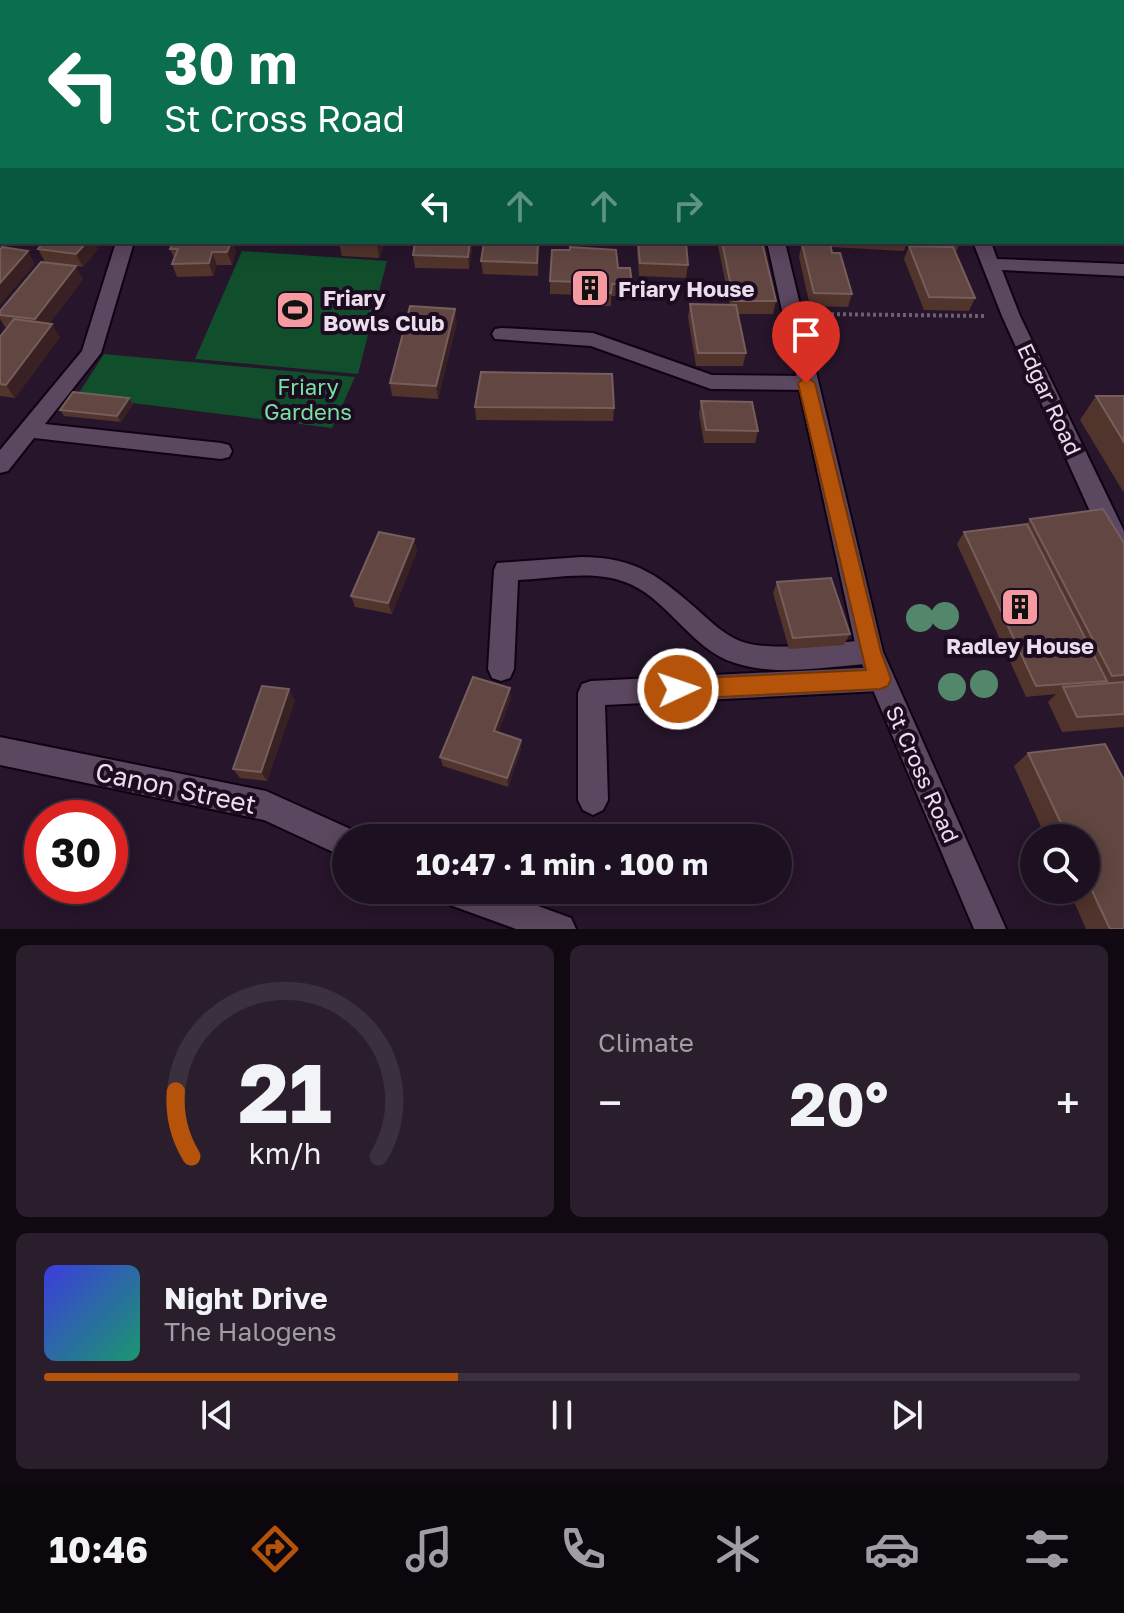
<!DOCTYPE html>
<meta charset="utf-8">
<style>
:root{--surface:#1d1020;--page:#2a1e2d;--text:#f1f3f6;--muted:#a09da5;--line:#3b303e;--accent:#b45309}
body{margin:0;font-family:"Golos Text",sans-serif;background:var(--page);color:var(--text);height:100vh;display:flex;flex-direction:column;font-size:30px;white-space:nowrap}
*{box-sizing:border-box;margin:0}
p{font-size:26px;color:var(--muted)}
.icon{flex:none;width:44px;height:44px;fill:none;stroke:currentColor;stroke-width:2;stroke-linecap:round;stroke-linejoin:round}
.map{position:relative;height:929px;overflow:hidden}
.side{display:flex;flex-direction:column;gap:16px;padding:16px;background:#100912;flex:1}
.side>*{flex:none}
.banner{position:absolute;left:0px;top:0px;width:1124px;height:244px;box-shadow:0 4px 20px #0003,0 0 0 2px var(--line);background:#0b6e4f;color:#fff;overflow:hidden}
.fabs{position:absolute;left:1020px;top:824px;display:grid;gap:16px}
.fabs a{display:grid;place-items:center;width:80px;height:80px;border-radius:50%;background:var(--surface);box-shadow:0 4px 20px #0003,0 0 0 2px var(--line);font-size:40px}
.speed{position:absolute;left:24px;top:800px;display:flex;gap:16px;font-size:40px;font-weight:700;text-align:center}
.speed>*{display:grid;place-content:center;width:104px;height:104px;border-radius:50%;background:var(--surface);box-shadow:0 4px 20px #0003,0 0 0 2px var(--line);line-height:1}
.speed .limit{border:12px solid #d22;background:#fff;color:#111}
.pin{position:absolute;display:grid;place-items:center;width:68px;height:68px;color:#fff;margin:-82px -34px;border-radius:50% 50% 50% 0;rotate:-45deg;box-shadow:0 0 8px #0007}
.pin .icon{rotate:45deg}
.me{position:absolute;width:88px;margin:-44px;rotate:87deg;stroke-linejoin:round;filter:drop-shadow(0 0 6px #0008)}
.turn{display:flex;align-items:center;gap:28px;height:168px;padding:0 32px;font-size:36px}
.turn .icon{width:104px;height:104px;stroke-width:2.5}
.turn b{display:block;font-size:56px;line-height:68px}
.lanes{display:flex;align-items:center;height:76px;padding:0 32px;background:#0003;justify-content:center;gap:40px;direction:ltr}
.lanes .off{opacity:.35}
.big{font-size:60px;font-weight:700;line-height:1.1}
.side .card{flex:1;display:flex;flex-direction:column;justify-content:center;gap:12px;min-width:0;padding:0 28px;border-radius:12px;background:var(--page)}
.side .dial{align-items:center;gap:0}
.dial svg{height:208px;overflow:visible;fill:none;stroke:var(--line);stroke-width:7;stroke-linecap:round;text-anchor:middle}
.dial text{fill:var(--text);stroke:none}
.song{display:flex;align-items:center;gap:24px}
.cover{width:96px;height:96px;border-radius:12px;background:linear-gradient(135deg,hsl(240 70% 55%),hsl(160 70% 35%))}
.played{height:8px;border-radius:4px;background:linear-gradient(90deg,var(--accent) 40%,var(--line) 40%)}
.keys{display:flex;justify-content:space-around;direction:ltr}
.heat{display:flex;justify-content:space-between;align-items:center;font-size:44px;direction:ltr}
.side .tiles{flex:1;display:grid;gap:16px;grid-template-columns:1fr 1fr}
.card:last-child{grid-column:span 2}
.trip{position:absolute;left:332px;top:824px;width:460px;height:80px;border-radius:40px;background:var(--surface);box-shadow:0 4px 20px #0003,0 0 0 2px var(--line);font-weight:700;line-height:80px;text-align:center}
.tabs{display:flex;height:128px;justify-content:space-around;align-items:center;background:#0c060d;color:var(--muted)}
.tabs .icon{width:56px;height:56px}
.tabs .on{color:var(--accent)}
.tabs b{font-size:36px;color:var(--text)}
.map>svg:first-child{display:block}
.green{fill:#104e2c}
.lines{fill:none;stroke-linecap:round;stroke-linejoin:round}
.service-casing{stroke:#0f0213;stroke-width:4}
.minor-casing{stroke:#0f0213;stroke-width:4}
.secondary-casing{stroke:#0f0213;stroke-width:4}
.path{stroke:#6f5f72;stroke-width:4;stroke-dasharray:3 3;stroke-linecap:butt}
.service{fill:#5b475f;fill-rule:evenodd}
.minor{fill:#5b475f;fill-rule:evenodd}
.secondary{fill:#5b475f;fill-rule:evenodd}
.tree{fill:#52876a}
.wall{fill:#51342c}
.shaded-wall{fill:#392023}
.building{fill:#614641;stroke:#765e5c;stroke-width:2}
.route{fill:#b45309;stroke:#753606;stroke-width:2}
.labels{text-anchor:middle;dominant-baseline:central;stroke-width:8;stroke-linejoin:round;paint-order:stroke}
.poi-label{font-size:22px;font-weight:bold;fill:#eadeec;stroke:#1d0c21;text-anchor:start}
.park-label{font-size:22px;fill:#76e49e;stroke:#1d0c21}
.street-label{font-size:22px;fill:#eadeec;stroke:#1d0c21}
.near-street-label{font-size:26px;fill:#eadeec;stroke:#1d0c21}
</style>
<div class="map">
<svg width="1124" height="929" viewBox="0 0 1124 929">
<rect width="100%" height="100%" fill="#27152b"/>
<path class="green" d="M242 251 387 261 358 374 195 359Z
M104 354 355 377 332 428 77 396Z"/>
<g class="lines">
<g class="service-casing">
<path id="service" d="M1122 220H1124V226H1122Z"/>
</g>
<g class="minor-casing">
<path id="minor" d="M4 0H19L3 2Z
M147 0H172L173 2H148Z
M891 0H903L904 2H892Z
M1122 76H1124V84H1122Z
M116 242H134L101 353 45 424 221 443 229 445 232 451 229 457 221 459 34 438 8 471 0 473V450L82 351Z
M973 242H991L997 259 1124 264V276L1002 270 1020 316 1124 531V562L1116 559 1098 529 1002 316Z
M502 328 593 333 712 375 806 376 813 378 816 383 813 388 806 390 711 389 591 346 495 339 492 334 495 329Z
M581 557C637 557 660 577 700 612 712 623 725 635 740 641 770 653 837 642 870 640L879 644 883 652 879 660 870 664C827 666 777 677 735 663 689 649 667 595 622 581 590 570 550 579 518 580L514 669 510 678 501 681 492 678 488 669 494 570 497 563Z
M880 667 889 670 893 679 889 688 880 691 605 705 608 800 603 810 593 815 583 810 578 800V693L582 684 591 681Z
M0 737 266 791 357 832 359 838H346V858L264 820 0 765Z
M435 890H494L571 918 576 929H516L439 901Z"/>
</g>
<g class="secondary-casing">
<path id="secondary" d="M753 0H765V2H753Z
M767 242H785L883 652 1006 929H974L857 652Z"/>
</g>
<path class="path" d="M819 314 985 316"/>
<use href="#service" class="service"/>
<use href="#minor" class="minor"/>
<use href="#secondary" class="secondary"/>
</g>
<g class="tree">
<circle cx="945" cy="616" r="14"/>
<circle cx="920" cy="618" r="14"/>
<circle cx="984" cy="684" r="14"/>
<circle cx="952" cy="687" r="14"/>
</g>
<path class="wall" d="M569 0H691V2H613L614 0H608V2H569Z
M938 0H990L994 2H940Z
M0 118H2V159H0Z
M385 242 379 258 342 256 339 243Z
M415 242H473L469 269 415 268 413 255Z
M539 242 538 276 483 274 481 261Z
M637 242H686L688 265 686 278 639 276 637 250Z
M718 242H762L776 301 773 314H738L746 353 743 366H696L688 317 690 304 730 305 718 246Z
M802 242H907L904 251 831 247 852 294 848 307 810 306 799 257Z
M917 242H960L956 252 975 298 969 311 924 310 904 259 909 246 919 247Z
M38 249H98L83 267 45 262Z
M170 249 236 251 232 265H217L213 276 177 277 172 264 174 258Z
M618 268 632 284 631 296H611V306H581V295L550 294V281Z
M83 279 49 324 60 337 15 398 0 396V337L8 328 5 327 0 319V311Z
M457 322 438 399 392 396 390 383Z
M1096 396H1124V493L1080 420Z
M129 398 133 404 121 422 64 416 60 410Z
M701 401 758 431 755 443H704L699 414Z
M475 407 614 408 613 421 476 420Z
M1030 519 1124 543V727L1062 732 1048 702 1056 694 1026 697 957 544 964 532 1027 524Z
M414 539 417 551 392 614 355 607 351 596Z
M777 582 850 634 844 645 789 649 773 593Z
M511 698 498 733 521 749 508 787 443 766 440 757Z
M295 700 267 781 240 778 233 769Z
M1105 744 1124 780V929H1086L1069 890H1086V838H1046L1014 766 1028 753Z"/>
<path class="shaded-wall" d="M87 242H95L98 249 83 267 76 254Z
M231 242H233L236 251 232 265 227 252Z
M378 242H385L379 258 377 245Z
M470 242H473L469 269 468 257Z
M28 251 35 264 0 305V283Z
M212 252 217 265 213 276 209 263Z
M76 266 83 279 43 332 35 319Z
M455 309 457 322 438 399 436 386Z
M52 324 60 337 15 398 6 385Z
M129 398 133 404 121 422 117 416Z
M414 539 417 551 392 614 388 603Z
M510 688 511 698 495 741 494 731Z
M289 689 295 700 267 781 261 772Z
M521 740V749L508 787 507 778Z"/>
<path class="building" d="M569 0H603L602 2 569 1Z
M858 0H891L892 2H859Z
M949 0H990L994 2H951Z
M0 118H2V141H0Z
M44 242H87L76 254 38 249Z
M173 242H231L227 252H212L209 263 172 264 178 249H170Z
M339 242H378L377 245 339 243Z
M415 242H470L468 257 413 255Z
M484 242H538L537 263 481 261Z
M638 242H686L688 265 640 263Z
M722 242H762L776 301H734Z
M802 244H830L832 253H840L852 294 814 293Z
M909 246 953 247 975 298 929 297Z
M2 247 28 251 0 283V250Z
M570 247 616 250 618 268H630L632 284H612L611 293H582L581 282 550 281 552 250H570Z
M41 262 76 266 35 319 0 315V311Z
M690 304 736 305 746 353H698Z
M410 306 455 309 436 386 390 383Z
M14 319 52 324 6 385 0 384V337Z
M481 372 612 374 614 408 475 407Z
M73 392 129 398 117 416 60 410Z
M1096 396H1124V442Z
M701 401 752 402 758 431 706 430Z
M1103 509 1124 543V675L1112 676 1030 519Z
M1027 524 1107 681 1036 686 964 532Z
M379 532 414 539 388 603 351 596Z
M831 578 850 634 793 638 777 582Z
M473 677 510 688 494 731 521 740 507 778 440 757Z
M1124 682V714L1077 717 1063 687Z
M262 686 289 689 261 772 233 769Z
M1105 744 1124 780V929H1110L1086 878V838H1068L1028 753Z"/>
<path class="route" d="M806 377 815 383 881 652 891 679 888 686 880 689 678 699 670 696 667 689 670 682 678 679 866 670 798 383Z"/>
<defs>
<g id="building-square" transform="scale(2)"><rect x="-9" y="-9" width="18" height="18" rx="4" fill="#f49aa0" stroke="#1d0c21"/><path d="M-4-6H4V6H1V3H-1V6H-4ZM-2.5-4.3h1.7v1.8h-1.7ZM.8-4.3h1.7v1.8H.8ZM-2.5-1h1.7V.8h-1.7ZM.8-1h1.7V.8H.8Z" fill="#111"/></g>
<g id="stadium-square" transform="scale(2)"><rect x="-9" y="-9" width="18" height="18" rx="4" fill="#f49aa0" stroke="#1d0c21"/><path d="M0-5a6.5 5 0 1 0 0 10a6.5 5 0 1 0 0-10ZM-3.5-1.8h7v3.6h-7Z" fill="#111"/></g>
</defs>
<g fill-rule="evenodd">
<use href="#building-square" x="590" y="288"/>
<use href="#stadium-square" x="295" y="310"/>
<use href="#building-square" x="1020" y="607"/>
</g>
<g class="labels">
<g class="poi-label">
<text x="618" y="288">Friary House</text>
<text x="323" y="297">Friary<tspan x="323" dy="25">Bowls Club</tspan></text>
<text x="1020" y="645" text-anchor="middle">Radley House</text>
</g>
<g class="park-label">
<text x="308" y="386">Friary<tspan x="308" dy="25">Gardens</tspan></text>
</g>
<g class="street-label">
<text transform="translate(1050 399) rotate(65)">Edgar Road</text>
<text transform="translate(923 774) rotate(66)">St Cross Road</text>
</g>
<g class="near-street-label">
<text transform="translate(176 788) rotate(12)">Canon Street</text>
</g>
</g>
</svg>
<div class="fabs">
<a><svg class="icon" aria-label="search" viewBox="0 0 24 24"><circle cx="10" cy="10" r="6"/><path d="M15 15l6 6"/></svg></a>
</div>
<div class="speed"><div class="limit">30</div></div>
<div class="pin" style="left:806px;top:383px;background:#d93025"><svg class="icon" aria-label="arrive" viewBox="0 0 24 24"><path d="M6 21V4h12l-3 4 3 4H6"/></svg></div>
<svg class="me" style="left:678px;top:689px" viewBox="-20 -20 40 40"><circle r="17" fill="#b45309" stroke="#fff" stroke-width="3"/><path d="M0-11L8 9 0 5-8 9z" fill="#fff"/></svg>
<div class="trip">10:47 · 1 min · 100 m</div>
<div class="banner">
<div class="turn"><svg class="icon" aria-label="left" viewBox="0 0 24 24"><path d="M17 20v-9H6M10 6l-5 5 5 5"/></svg><div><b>30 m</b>St Cross Road</div></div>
<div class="lanes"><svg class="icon" aria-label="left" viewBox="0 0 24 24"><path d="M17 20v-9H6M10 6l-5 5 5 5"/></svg><svg class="icon off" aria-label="ahead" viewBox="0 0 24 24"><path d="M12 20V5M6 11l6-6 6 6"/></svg><svg class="icon off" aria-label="ahead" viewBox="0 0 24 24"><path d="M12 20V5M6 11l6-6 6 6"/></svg><svg class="icon off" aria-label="right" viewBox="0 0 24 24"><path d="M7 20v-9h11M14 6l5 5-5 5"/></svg></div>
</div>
</div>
<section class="side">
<div class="tiles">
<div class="card dial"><svg viewBox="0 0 100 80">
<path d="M14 69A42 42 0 1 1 86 69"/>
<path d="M14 69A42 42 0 0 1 8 44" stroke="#b45309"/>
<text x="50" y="56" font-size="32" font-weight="700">21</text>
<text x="50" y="72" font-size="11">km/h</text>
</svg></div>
<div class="card"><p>Climate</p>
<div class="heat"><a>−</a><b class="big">20°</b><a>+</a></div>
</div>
<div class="card">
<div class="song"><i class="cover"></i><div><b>Night Drive</b><p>The Halogens</p></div></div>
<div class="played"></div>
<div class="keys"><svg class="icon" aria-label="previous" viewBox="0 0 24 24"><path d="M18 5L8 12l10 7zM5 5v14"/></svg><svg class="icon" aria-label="pause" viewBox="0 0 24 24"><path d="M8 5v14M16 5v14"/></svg><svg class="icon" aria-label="next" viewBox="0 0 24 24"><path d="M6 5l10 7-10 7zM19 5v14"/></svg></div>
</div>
</div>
</section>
<nav class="tabs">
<b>10:46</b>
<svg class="icon on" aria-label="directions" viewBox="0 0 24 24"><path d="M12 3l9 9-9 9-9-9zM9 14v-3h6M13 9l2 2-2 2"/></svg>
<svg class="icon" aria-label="music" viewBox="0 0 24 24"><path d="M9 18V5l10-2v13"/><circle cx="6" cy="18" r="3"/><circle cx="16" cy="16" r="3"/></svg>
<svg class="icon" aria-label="phone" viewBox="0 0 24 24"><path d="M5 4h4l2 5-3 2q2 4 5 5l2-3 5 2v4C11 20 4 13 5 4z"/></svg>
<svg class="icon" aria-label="climate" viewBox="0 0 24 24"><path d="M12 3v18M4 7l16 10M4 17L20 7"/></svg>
<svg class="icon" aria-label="car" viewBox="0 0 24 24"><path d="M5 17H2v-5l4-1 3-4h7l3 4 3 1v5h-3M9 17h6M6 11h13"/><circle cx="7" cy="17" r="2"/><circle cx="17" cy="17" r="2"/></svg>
<svg class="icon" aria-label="filters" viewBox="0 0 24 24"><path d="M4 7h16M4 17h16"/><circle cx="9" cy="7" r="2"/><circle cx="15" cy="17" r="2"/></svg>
</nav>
